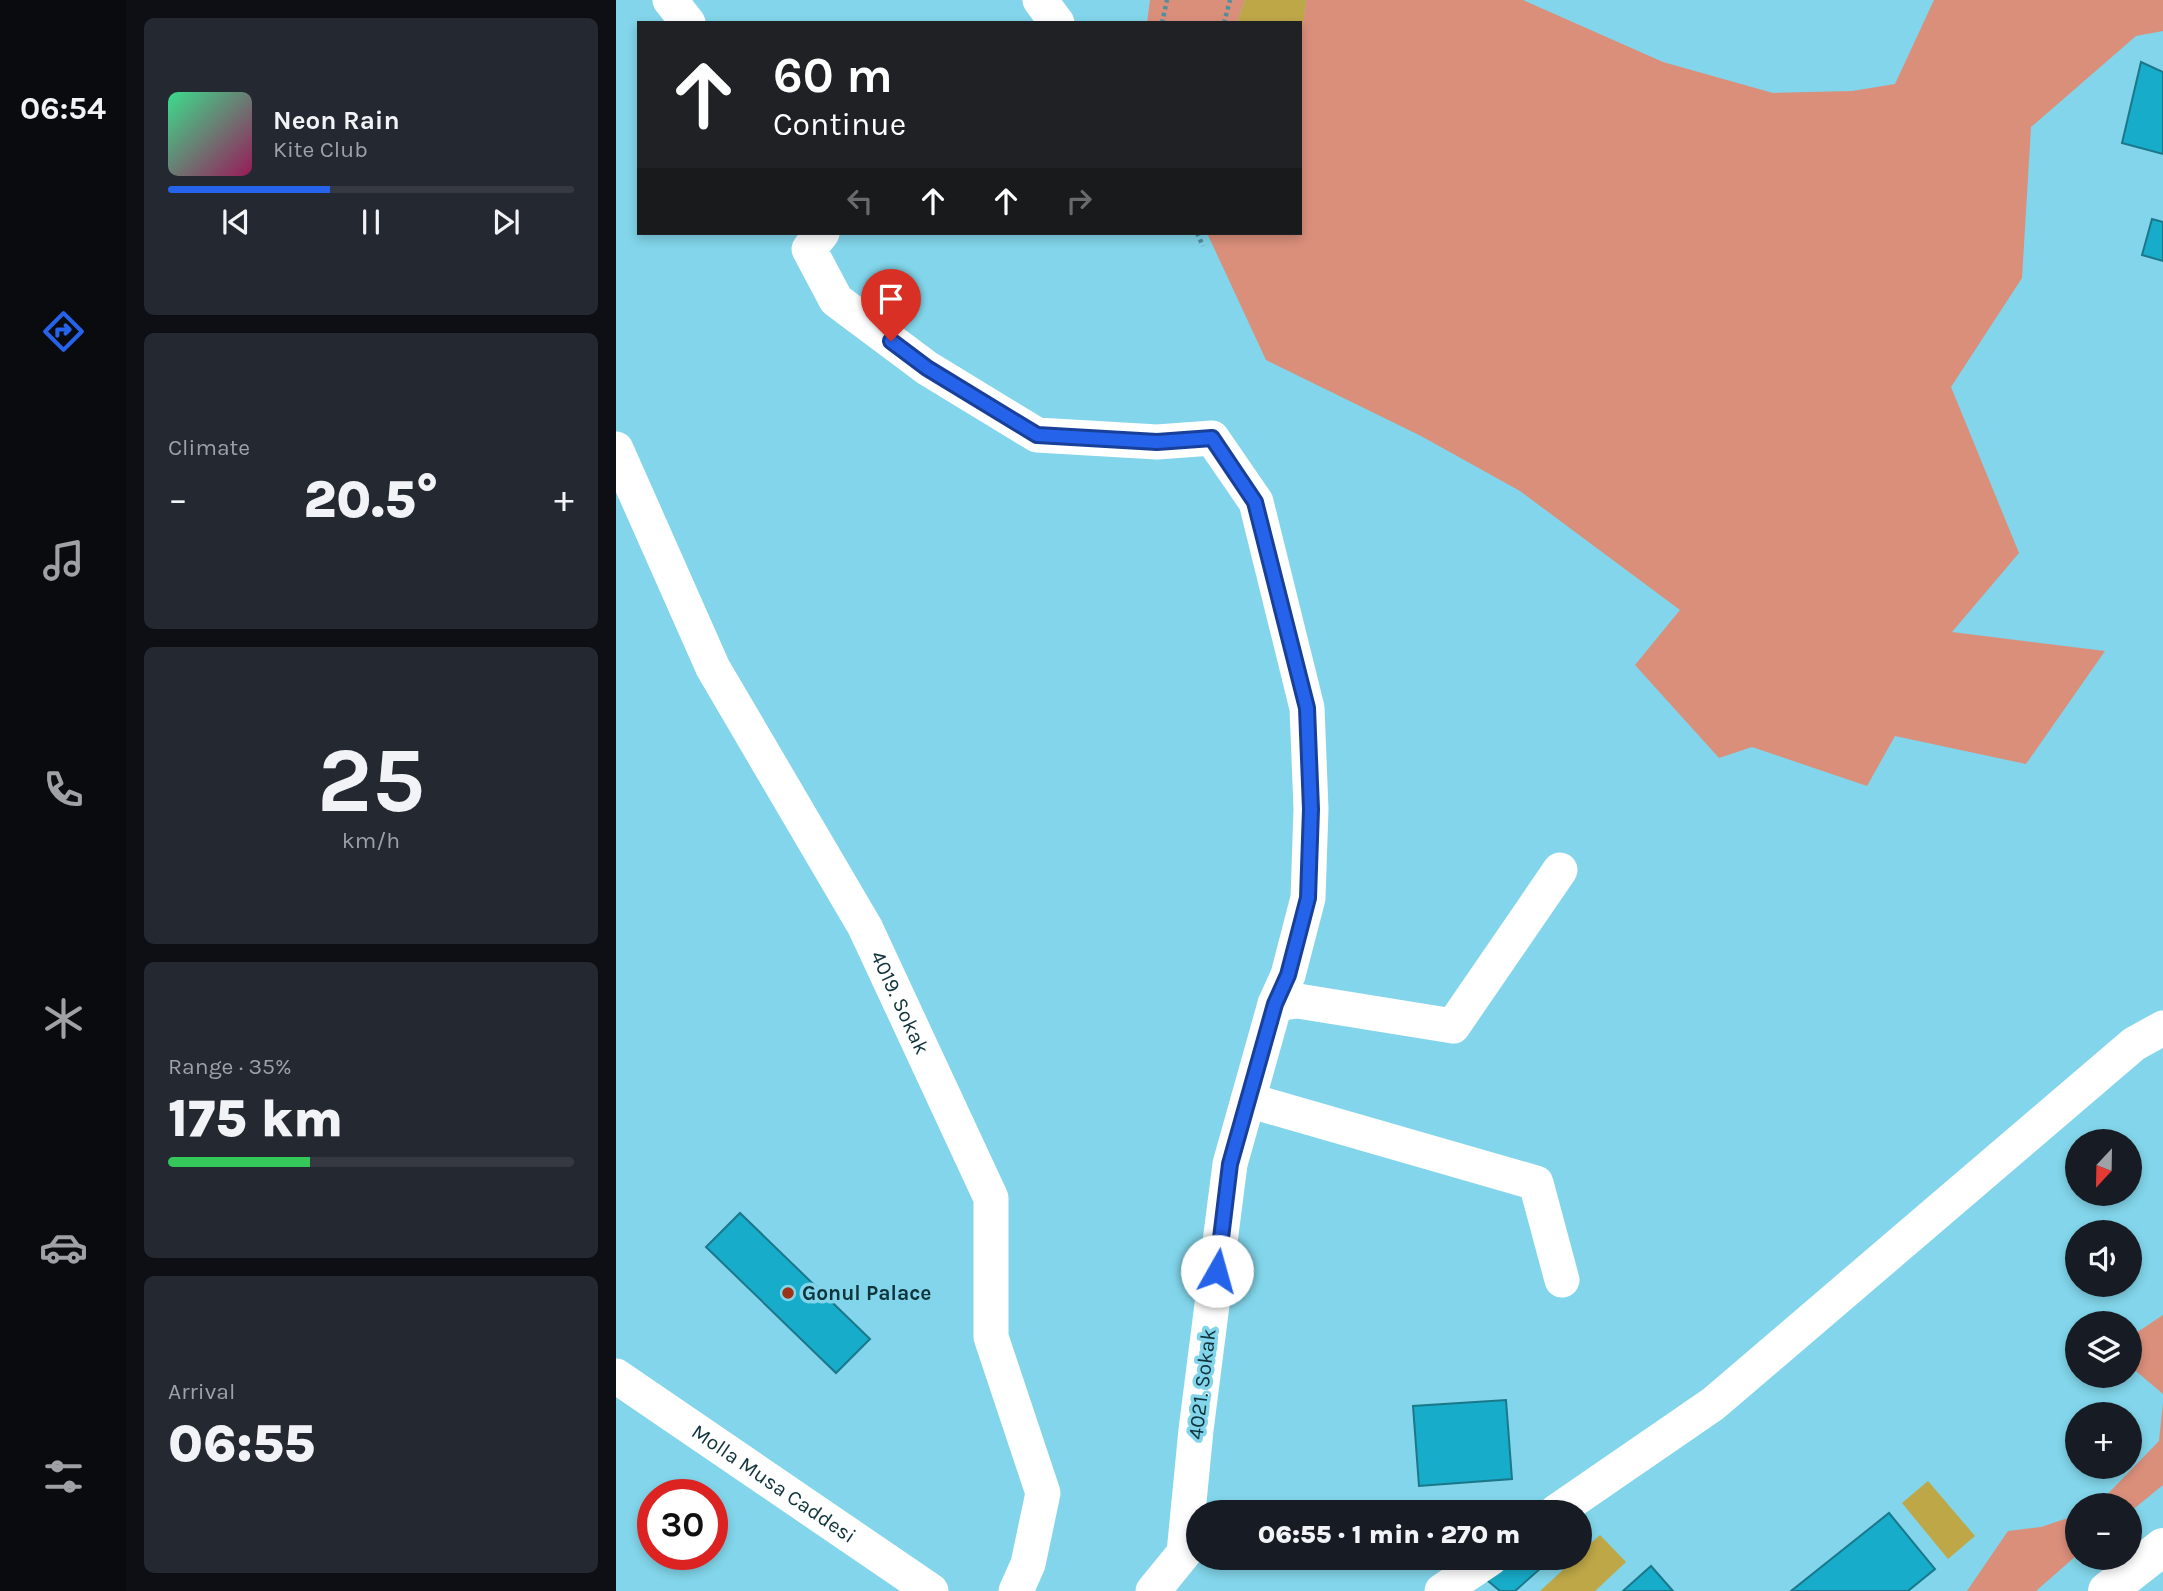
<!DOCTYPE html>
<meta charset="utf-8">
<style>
:root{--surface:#171b24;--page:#242831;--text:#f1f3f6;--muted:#9ea1a6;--line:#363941;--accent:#2563eb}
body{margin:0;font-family:Karla,sans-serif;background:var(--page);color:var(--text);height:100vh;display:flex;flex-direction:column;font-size:26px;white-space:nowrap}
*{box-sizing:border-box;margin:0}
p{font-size:23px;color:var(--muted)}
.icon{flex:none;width:38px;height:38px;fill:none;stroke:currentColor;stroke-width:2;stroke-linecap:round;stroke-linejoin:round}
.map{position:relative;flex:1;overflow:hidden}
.sheet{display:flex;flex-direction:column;gap:18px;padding:18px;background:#0d0f14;width:490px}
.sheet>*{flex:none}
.banner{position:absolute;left:21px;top:21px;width:665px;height:214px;border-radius:0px;box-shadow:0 4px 10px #0003;background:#202124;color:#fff;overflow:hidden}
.needle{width:46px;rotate:202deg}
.tools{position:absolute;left:1449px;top:1129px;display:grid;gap:14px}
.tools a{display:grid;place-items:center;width:77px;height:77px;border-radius:50%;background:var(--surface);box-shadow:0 4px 10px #0003;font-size:35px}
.speed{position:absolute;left:21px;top:1479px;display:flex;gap:14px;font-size:35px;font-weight:700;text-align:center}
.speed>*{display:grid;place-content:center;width:91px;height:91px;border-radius:50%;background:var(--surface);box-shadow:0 4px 10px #0003;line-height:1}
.speed .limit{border:10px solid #d22;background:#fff;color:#111}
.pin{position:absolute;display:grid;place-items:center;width:60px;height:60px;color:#fff;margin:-72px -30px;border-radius:50% 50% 50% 0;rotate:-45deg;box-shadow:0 0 7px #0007}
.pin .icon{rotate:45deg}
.me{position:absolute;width:77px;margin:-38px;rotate:7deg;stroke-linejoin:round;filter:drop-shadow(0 0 5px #0008)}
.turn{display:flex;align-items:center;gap:24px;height:147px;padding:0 21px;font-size:32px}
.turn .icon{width:91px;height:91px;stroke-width:2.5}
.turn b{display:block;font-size:49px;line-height:60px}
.lanes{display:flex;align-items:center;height:66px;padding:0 21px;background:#0003;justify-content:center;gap:35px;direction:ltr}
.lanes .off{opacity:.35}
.big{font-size:52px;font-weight:800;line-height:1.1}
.sheet .widget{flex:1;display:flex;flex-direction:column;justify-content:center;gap:10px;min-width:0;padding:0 24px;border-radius:10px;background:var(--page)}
.sheet .dial{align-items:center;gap:0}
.dial b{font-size:91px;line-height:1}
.song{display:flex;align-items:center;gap:21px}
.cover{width:84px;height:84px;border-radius:10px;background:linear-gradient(135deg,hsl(150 70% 55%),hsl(330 70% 35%))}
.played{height:7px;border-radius:4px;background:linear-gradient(90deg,var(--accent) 40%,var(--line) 40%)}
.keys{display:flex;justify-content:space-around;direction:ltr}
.heat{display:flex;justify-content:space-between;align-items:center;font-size:38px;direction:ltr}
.charge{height:10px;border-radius:5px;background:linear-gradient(90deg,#34c759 35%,var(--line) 0)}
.trip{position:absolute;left:570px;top:1500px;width:406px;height:70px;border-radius:35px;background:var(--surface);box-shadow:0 4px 10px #0003;font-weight:800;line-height:70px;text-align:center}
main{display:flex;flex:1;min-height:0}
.dock{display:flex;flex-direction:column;width:126px;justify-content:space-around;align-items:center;background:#090b0e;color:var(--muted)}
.dock .icon{width:49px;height:49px}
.dock .selected{color:var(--accent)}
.dock b{font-size:32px;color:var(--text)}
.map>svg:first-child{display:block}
.green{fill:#da8f7b}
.water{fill:#bea747}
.building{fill:#17acc9;stroke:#1b778a;stroke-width:2}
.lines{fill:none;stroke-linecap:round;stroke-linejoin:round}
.path{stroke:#518f9f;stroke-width:4.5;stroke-dasharray:3.5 3.5;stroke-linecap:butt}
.minor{stroke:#fff;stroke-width:35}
.highway{stroke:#fff;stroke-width:38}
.route-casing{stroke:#184099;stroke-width:18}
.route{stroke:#2563eb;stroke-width:12}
.poi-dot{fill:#9b3416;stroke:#82d5ea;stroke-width:2.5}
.labels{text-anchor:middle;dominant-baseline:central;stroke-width:7;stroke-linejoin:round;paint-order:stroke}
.street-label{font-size:21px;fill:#10343c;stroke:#82d5ea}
.poi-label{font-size:21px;font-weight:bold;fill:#10343c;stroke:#82d5ea;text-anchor:start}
</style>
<main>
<nav class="dock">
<b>06:54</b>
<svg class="icon selected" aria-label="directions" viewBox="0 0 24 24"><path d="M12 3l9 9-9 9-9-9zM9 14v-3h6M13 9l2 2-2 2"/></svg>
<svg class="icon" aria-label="music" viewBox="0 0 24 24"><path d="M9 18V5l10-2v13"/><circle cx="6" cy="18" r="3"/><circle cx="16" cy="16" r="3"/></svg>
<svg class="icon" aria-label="phone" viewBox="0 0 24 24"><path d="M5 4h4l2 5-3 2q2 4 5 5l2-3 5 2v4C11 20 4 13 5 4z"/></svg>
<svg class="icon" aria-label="climate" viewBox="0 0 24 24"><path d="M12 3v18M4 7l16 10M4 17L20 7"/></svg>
<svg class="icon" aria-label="car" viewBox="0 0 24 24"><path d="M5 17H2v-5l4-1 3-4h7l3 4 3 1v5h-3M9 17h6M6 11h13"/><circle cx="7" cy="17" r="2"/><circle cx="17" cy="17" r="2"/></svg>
<svg class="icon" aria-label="filters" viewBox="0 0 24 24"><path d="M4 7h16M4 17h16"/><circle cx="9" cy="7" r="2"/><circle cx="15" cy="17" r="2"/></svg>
</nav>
<section class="sheet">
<div class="widget">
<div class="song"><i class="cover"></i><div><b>Neon Rain</b><p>Kite Club</p></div></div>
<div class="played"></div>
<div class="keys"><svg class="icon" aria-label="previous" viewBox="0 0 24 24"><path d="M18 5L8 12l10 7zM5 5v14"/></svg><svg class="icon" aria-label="pause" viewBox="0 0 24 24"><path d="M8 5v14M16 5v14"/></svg><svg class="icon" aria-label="next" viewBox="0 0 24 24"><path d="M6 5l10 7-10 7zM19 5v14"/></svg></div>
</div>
<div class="widget"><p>Climate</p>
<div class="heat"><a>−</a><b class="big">20.5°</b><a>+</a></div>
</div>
<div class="widget dial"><b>25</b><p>km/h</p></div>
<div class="widget"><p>Range · 35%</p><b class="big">175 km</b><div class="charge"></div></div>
<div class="widget"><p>Arrival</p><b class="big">06:55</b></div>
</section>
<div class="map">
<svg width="1547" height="1591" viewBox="0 0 1547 1591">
<rect width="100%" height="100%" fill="#82d5ea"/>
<path class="green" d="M534 0H629L621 23H531Z
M690 0H907L1047 62 1157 93 1236 91 1279 84 1318 0H1547V31L1520 36 1415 127 1406 278 1335 387 1403 553 1336 632 1489 651 1410 764 1279 736 1251 786 1136 747 1103 758 1019 665 1064 610 904 491 805 436 650 360 591 233H684V39Z
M1547 1315V1394L1514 1366V1337Z
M1547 1403V1485L1514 1512V1505H1481L1543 1441Z
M1461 1515V1555L1420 1591H1351L1392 1531 1425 1527Z"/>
<path class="water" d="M629 0H690L685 39 684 23H621Z
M1312 1481 1359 1536 1332 1559 1286 1503Z
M984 1535 1010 1562 979 1591H924L960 1558H964V1553Z"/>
<path class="building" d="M1525 62 1547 72V154L1506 143Z
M1536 219 1547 222V261L1526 255Z
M124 1213 254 1339 220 1373 90 1247Z
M890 1400 896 1479 803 1486 797 1406Z
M1273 1513 1319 1569 1292 1591H1175Z
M905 1558H916L925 1568 899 1591H884L871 1580Z
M1035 1566 1057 1591H1007Z"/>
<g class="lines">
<path class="path" d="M546 23 551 0
M608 23 614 0
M581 233 587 246"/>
<g class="minor">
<path d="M54 0 72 23"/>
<path d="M424 0 441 23"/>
<path d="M206 233 193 249 220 300 311 368 421 435 541 442 596 438 640 502 691 708 695 809 692 898 672 975 659 1004 614 1164 580 1430 568 1553 537 1591"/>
<path id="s1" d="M0 449 97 668 249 927 375 1198V1337L427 1493 412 1564 400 1591"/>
<path d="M659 1004 682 1001 837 1026 944 870"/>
<path d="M632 1100 920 1183 946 1280"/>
<path id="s2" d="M0 1376 315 1591"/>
<path d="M940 1512 1097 1404 1518 1044 1547 1028"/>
<path d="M826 1591 875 1558"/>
</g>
<path class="highway" d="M1491 1591 1547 1547"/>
</g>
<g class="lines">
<g class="route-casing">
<path id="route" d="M275 341 311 368 421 435 541 442 596 438 639 502 691 708 695 809 692 898 672 975 659 1004 614 1164 601 1271"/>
</g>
<use href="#route" class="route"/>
</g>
<circle class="poi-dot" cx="172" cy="1293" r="7"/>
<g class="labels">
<g class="street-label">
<text stroke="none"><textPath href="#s1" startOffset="623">4019. Sokak</textPath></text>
<text transform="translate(586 1384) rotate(-83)">4021. Sokak</text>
<text stroke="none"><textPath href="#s2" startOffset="191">Molla Musa Caddesi</textPath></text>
</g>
<g class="poi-label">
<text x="186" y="1293">Gonul Palace</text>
</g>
</g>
</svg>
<div class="tools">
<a><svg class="needle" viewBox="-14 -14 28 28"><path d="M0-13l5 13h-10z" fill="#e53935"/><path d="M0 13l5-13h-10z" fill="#9ea1a6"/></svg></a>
<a><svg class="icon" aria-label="sound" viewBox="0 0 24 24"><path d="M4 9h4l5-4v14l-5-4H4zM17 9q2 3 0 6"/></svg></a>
<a><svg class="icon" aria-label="layers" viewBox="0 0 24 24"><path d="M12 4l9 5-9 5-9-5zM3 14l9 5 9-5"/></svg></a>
<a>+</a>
<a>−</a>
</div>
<div class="speed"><div class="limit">30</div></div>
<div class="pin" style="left:275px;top:341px;background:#d93025"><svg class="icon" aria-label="arrive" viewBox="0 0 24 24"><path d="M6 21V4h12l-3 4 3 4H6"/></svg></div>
<svg class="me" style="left:601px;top:1271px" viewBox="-20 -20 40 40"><circle r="19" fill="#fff"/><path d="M0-13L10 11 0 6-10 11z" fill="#2563eb"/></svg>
<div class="trip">06:55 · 1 min · 270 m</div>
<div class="banner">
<div class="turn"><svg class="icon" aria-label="ahead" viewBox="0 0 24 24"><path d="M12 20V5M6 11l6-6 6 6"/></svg><div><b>60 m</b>Continue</div></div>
<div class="lanes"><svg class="icon off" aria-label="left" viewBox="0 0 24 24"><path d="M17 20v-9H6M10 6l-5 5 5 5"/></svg><svg class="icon" aria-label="ahead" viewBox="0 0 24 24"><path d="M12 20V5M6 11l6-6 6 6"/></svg><svg class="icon" aria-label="ahead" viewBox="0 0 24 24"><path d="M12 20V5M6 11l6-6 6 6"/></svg><svg class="icon off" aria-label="right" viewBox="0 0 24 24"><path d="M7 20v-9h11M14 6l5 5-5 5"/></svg></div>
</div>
</div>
</main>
